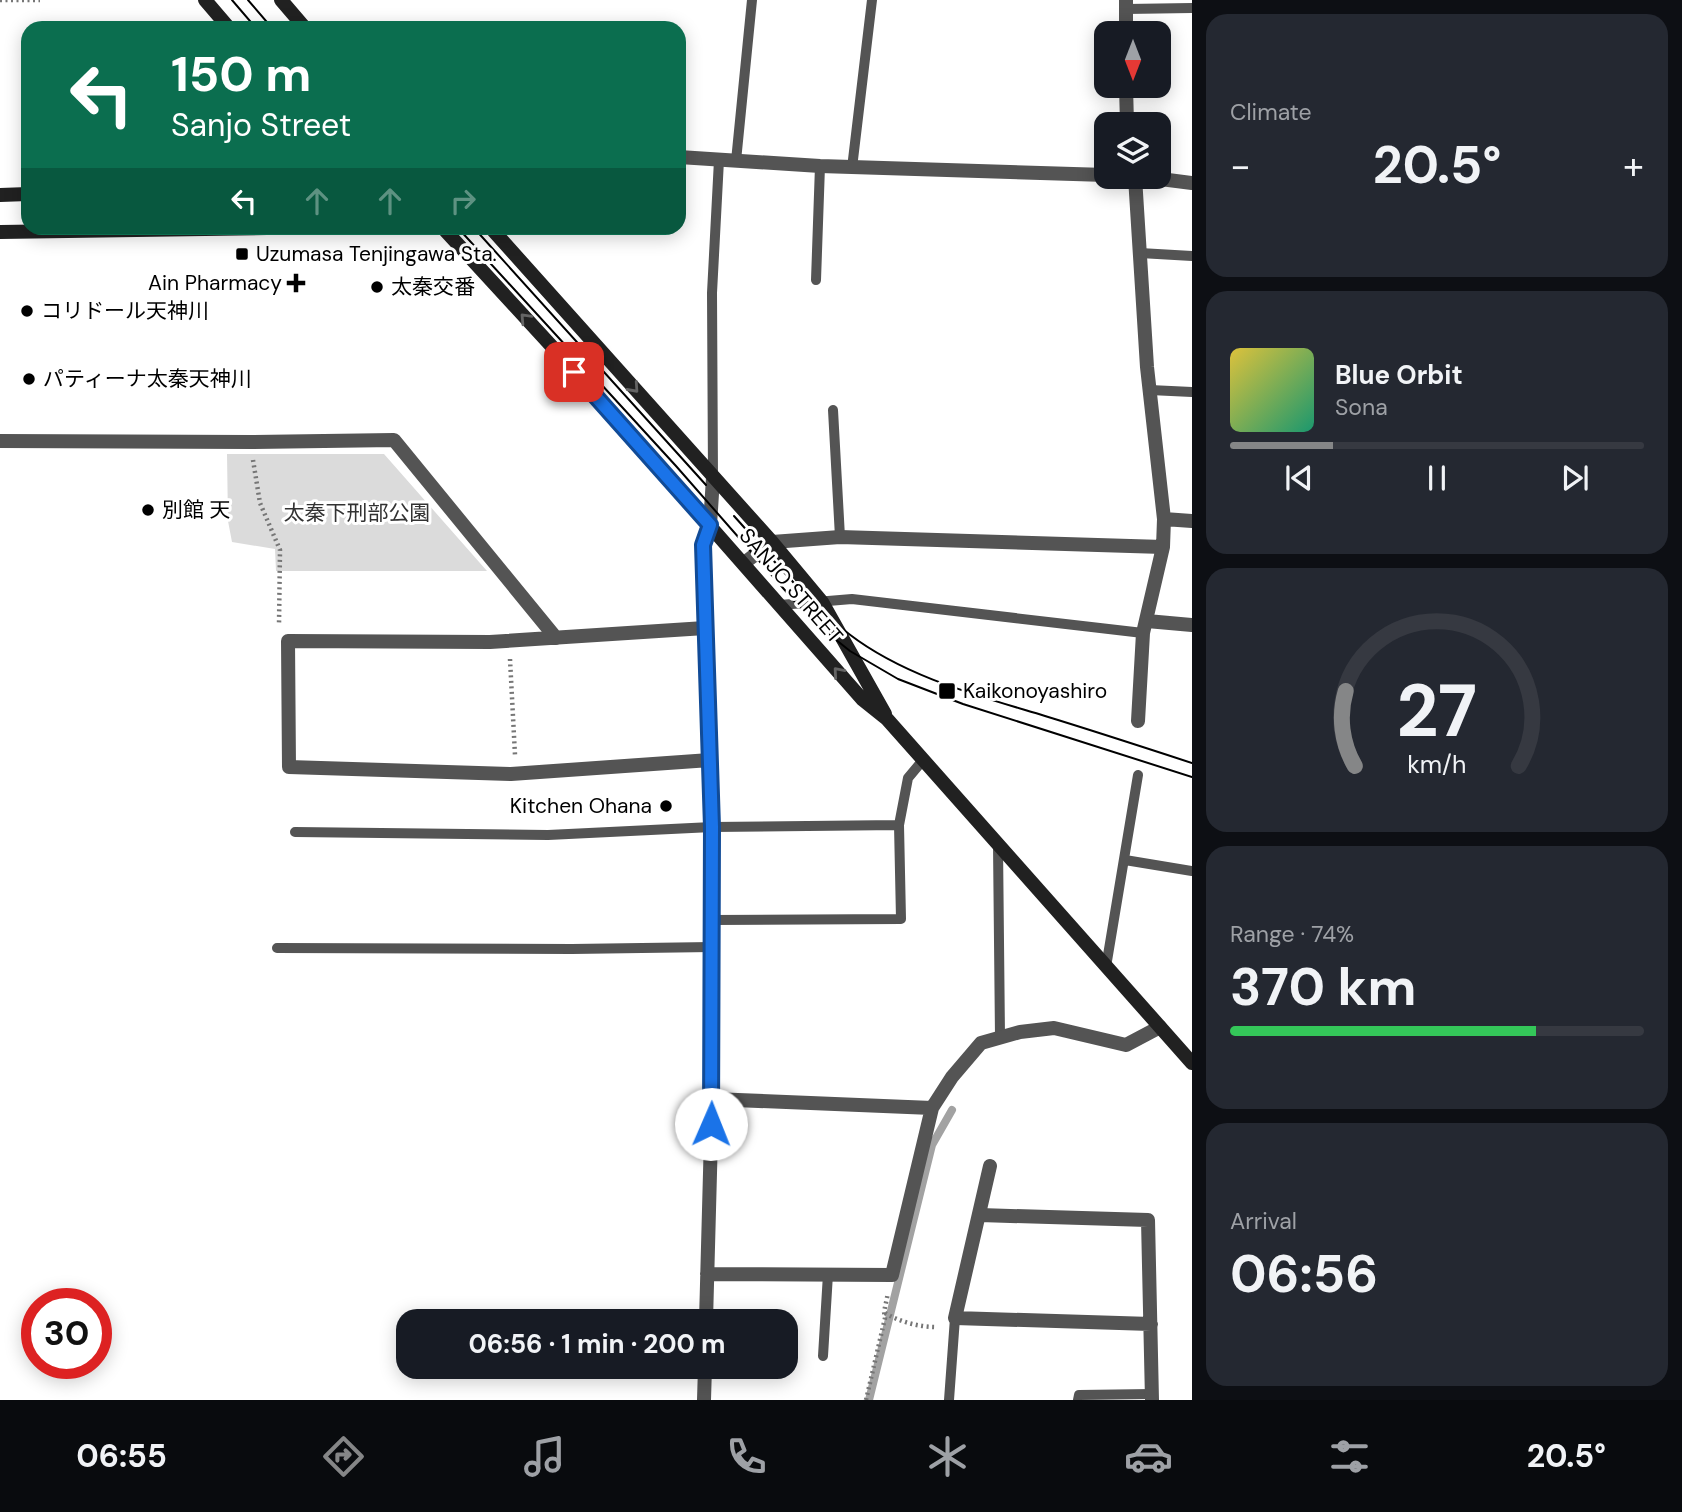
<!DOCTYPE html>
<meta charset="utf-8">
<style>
:root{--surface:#171b24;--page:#242831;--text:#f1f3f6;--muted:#9ea1a6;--line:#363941;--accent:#858687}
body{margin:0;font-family:"DM Sans","Noto Sans JP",sans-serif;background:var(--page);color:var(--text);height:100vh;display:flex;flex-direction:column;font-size:26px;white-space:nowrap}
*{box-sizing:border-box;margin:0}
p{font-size:23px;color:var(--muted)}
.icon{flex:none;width:38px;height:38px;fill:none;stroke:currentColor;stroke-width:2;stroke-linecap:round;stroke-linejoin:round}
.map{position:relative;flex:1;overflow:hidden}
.drawer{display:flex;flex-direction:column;gap:14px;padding:14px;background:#0d0f14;width:490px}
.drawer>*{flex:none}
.banner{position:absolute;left:21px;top:21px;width:665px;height:214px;border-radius:21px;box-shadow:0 4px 18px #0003;background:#0b6e4f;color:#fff;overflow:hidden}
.needle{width:46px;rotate:180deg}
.buttons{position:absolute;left:1094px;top:21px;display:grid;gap:14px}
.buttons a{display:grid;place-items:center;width:77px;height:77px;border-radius:14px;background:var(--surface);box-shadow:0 4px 18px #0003;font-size:35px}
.speed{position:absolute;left:21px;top:1288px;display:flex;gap:14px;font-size:35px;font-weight:700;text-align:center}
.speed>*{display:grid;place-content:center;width:91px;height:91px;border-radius:50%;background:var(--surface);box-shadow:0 4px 18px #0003;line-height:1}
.speed .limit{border:10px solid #d22;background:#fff;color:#111}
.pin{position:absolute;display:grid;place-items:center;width:60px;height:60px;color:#fff;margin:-30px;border-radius:14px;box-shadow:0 4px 10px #0006}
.me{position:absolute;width:77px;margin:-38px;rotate:1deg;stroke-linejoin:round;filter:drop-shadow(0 0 5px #0008)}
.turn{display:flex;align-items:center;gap:24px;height:147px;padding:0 35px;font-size:32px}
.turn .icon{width:91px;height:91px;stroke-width:2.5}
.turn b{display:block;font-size:49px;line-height:60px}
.lanes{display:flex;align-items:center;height:66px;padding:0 35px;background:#0003;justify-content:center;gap:35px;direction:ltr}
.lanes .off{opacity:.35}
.big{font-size:52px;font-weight:700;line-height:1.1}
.drawer .widget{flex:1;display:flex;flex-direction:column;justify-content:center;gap:10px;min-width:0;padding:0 24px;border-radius:21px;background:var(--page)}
.drawer .dial{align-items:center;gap:0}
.dial svg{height:182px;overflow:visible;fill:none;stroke:var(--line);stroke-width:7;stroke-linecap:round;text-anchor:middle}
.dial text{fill:var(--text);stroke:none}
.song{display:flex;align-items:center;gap:21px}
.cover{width:84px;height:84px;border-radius:10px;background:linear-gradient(135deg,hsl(50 70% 55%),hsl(160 70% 35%))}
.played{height:7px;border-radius:4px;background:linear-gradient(90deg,var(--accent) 25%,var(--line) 25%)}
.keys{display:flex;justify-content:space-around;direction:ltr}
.heat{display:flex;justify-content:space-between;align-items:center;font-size:38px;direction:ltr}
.charge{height:10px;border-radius:5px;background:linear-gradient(90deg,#34c759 74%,var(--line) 0)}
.trip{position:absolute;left:396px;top:1309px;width:402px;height:70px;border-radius:21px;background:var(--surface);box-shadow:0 4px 18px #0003;font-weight:700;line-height:70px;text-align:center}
.tab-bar{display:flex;height:112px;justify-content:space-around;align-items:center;background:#090b0e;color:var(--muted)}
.tab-bar .icon{width:49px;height:49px}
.tab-bar .current{color:var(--accent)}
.tab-bar b{font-size:32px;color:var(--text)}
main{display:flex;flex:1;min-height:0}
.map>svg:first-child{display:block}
.green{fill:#dbdbdb}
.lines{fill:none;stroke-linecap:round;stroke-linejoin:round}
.stream{stroke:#a2a2a2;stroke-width:8}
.path{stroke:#767676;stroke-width:4.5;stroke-dasharray:2 3.5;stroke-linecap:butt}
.lane{stroke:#545454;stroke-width:10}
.street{stroke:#545454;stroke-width:14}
.secondary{stroke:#212121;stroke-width:14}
.tram{stroke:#000;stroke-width:2}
.oneway{stroke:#646464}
.route-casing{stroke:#114b97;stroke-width:18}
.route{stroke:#1a73e8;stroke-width:12}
.poi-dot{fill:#000;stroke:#fff;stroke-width:2.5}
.labels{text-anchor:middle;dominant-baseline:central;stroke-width:6;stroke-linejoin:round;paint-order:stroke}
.poi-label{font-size:21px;fill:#000;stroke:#fff;text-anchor:start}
.park-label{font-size:21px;fill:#323232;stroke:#fff}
.street-label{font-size:21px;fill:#000;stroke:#fff}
</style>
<main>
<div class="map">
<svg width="1192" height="1400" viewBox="0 0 1192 1400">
<rect width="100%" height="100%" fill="#fff"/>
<path class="green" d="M227 454H384L487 571H276L275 549 232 542 228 521Z"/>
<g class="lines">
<path class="stream" d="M869 1400 932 1145 952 1110"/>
<path class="path" d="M0 0H40
M253 460 260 503 280 550 279 625
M510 659 515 755
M885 1313C900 1322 919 1327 936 1327
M866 1400 885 1318 884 1312 888 1293"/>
<path class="lane" d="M1126 9 1192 8
M736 161 752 0
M852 168 872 0
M1140 253 1192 256
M816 280 820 166
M1150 390 1192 392
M833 410 840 537
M713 478 712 293 719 160
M780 605 852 599 1143 633
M295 832 548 835 712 827 899 825
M998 845 1000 1037
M1125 860 1192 871
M712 920 901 919 899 825 908 778 923 760
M277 948 572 949 712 947
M1106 967 1138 775
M823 1356 828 1274
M949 1400 955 1318
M1078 1400 1079 1395 1152 1394"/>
<path class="street" d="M1126 0V33
M1126 86 1127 124
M679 157 820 166 1106 175
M1135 177 1147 367 1164 519 1163 547 1143 633 1138 721
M1145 177 1192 183
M0 441 251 442 394 440 556 638
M1164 519 1192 521
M744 563 772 542 840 537 1163 547
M1147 621 1192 625
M705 628 490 642 288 641 289 767 511 774 710 760
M712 1099 932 1108
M990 1166 955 1318 1151 1324
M980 1215 1148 1220 1152 1400
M707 1274 892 1275 932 1108 952 1077 981 1043 1020 1032 1054 1028 1126 1045 1160 1027
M706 1321 712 1099V827L703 545 710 525 713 478
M704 1400 705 1367"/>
<path class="secondary" d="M205 0 229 28
M281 0 305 28
M0 195 28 194
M443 228 556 351 862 699 887 719 1192 1063
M491 228 772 542 822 602 885 714
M0 232 267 228"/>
<path class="tram" d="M232 0 256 28
M248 0 272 28
M458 228 676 466 797 604 825 631 850 651 898 679 963 704 1192 777
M474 228 706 485
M734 516C771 557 806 601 849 634 905 677 979 696 1045 716 1094 731 1143 747 1192 763"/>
</g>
<defs><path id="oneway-chevron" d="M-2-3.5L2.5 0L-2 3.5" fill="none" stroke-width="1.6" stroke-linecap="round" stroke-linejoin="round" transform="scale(1.75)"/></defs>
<g class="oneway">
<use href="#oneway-chevron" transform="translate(525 318) rotate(-133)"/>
<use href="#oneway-chevron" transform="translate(634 388) rotate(48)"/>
<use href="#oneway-chevron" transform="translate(838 672) rotate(-131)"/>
</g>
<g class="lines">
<g class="route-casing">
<path id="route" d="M574 372 710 525 703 545 712 827 711 1124"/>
</g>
<use href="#route" class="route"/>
</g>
<g class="poi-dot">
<rect x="235" y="247" width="14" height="14" rx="3.5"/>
<path d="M292.5 272.5h7v7h7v7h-7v7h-7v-7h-7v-7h7z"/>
<circle cx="377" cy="287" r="7"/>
<circle cx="27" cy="311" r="7"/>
<circle cx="29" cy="379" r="7"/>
<circle cx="148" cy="510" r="7"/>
<rect x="938" y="682" width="18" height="18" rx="3.5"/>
<circle cx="666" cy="806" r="7"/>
</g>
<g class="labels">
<g class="poi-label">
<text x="256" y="254">Uzumasa Tenjingawa Sta.</text>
<text x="282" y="283" text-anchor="end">Ain Pharmacy</text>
<text x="391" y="287">太秦交番</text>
<text x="41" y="311">コリドール天神川</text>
<text x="43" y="379">パティーナ太秦天神川</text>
<text x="162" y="510">別館 天</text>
<text x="963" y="691">Kaikonoyashiro</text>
<text x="652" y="806" text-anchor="end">Kitchen Ohana</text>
</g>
<g class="park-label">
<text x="357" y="513">太秦下刑部公園</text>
</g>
<g class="street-label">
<text transform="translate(791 586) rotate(49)">SANJO STREET</text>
</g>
</g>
</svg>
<div class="buttons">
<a><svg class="needle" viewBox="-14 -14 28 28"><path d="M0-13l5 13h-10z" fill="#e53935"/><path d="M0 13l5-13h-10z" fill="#9ea1a6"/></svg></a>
<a><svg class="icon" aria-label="layers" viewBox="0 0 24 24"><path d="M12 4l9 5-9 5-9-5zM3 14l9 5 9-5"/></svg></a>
</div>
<div class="speed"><div class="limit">30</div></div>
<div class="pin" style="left:574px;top:372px;background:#d93025"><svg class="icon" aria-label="arrive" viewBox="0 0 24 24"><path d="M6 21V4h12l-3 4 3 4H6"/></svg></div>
<svg class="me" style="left:711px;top:1124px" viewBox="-20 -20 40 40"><circle r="19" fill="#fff"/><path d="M0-13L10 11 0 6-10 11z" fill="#1a73e8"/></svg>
<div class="trip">06:56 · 1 min · 200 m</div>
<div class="banner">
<div class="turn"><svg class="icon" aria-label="left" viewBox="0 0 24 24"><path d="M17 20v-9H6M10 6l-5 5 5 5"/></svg><div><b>150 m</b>Sanjo Street</div></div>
<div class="lanes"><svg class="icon" aria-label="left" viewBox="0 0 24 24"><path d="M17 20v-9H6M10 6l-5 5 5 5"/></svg><svg class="icon off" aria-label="ahead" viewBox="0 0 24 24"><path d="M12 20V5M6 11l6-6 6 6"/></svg><svg class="icon off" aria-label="ahead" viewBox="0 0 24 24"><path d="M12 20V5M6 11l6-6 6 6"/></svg><svg class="icon off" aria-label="right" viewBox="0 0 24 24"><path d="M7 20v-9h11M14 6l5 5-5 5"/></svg></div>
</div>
</div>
<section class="drawer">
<div class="widget"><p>Climate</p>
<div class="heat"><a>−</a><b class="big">20.5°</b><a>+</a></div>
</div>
<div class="widget">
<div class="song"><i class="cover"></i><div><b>Blue Orbit</b><p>Sona</p></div></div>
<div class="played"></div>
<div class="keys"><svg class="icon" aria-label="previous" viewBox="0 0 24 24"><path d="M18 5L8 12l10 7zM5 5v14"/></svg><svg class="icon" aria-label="pause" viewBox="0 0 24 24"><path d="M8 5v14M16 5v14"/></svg><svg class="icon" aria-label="next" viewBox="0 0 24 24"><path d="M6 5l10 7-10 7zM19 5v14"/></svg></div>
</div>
<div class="widget dial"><svg viewBox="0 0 100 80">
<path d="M14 69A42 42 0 1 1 86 69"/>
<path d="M14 69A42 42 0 0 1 10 36" stroke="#858687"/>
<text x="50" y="56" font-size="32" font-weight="700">27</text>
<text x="50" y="72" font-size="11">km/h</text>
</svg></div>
<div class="widget"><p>Range · 74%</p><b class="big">370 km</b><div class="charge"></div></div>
<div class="widget"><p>Arrival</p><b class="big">06:56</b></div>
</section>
</main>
<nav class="tab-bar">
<b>06:55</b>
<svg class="icon current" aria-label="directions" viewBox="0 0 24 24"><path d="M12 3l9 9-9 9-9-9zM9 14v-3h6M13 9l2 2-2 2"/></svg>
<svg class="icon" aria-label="music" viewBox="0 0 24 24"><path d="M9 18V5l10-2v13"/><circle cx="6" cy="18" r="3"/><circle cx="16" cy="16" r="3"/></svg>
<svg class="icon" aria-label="phone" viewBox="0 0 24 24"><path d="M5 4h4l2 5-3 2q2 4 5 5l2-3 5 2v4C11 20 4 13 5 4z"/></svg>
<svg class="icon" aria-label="climate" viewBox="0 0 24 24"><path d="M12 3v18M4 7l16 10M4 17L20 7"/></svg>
<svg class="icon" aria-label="car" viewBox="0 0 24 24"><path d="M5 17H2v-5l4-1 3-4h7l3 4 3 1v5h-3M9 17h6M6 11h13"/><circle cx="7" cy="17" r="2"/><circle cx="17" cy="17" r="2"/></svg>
<svg class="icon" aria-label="filters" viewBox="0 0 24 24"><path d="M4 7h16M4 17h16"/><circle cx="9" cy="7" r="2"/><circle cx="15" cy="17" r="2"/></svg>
<b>20.5°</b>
</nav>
